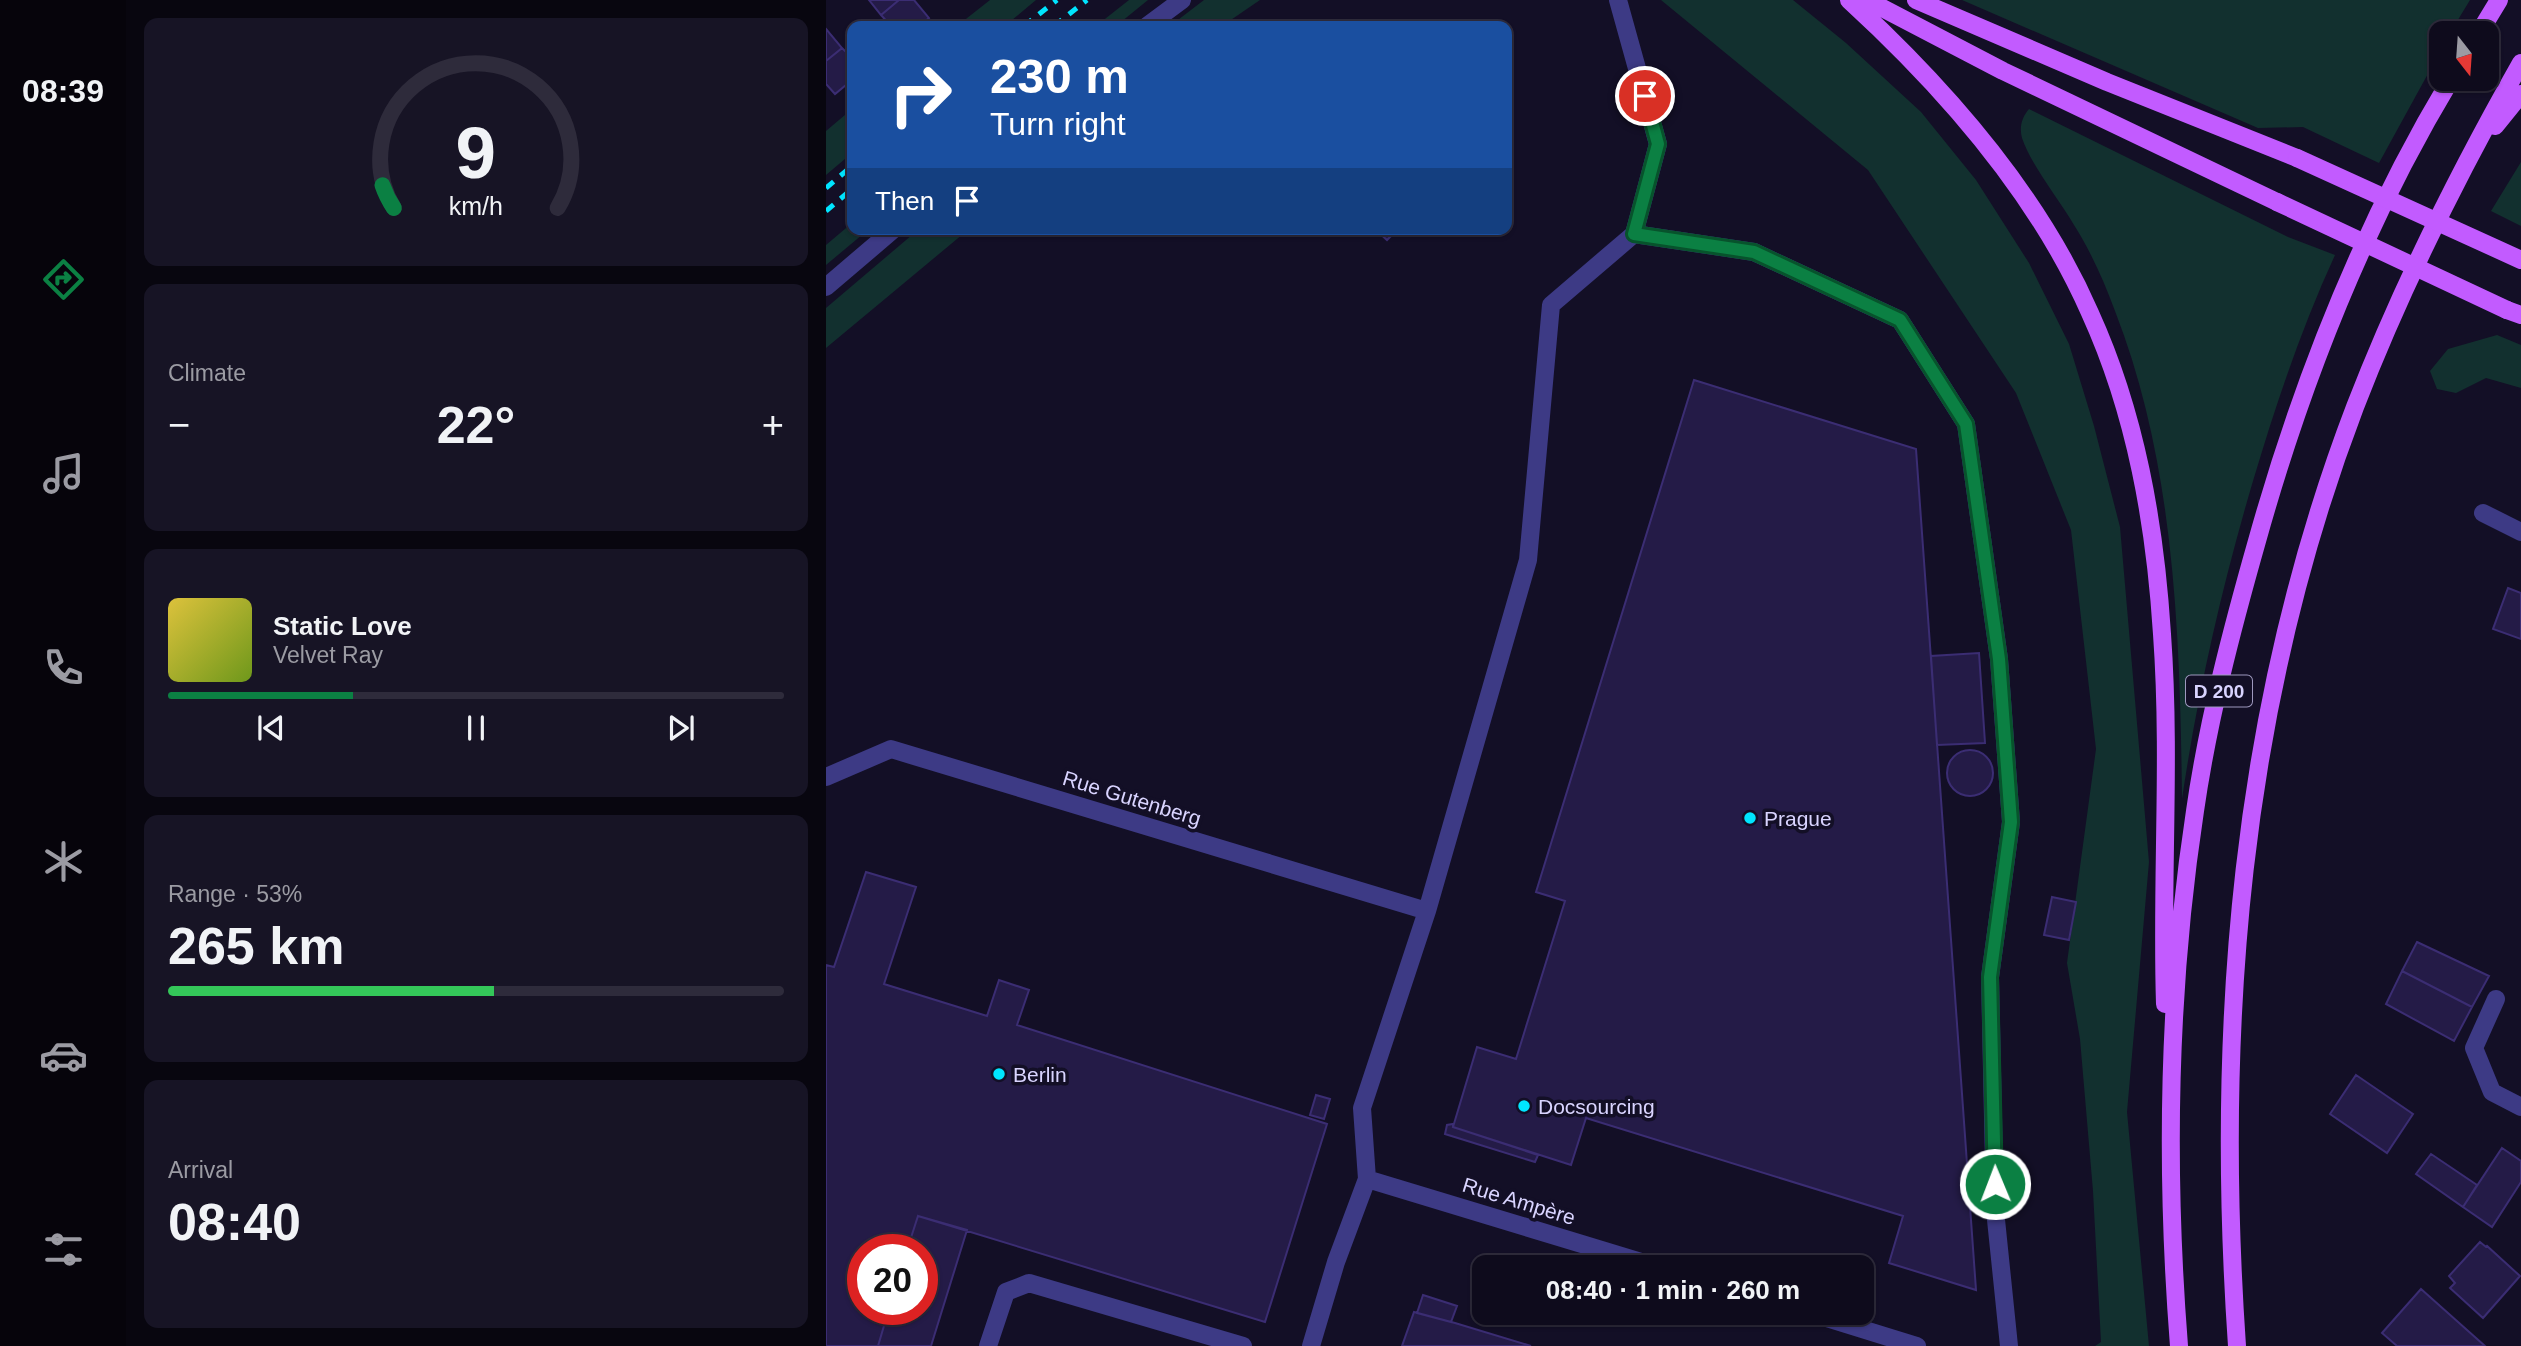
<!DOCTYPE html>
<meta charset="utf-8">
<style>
:root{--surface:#0e0b1c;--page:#171425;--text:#f1f3f6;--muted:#9b9ba3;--line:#2e2b3b;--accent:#0b8043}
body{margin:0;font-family:Helvetica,sans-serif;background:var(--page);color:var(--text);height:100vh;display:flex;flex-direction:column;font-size:26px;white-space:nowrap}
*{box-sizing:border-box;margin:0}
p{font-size:23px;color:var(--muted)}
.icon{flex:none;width:38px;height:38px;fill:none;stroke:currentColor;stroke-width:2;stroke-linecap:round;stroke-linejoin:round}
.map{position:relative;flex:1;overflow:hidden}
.details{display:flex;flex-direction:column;gap:18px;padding:18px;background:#08060f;width:700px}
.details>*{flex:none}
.guide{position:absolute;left:21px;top:21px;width:665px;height:214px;border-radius:14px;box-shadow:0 2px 5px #0004,0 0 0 2px var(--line);background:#1a4fa0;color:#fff;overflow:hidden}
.needle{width:46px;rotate:163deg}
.controls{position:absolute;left:1603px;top:21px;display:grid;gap:14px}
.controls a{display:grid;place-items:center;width:70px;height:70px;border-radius:14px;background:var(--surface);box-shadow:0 2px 5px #0004,0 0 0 2px var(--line);font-size:35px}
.speed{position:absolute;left:21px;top:1234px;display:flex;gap:14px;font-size:35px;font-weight:700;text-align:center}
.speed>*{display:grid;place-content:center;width:91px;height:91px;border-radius:50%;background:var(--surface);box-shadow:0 2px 5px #0004,0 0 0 2px var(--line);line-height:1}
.speed .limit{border:10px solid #d22;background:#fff;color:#111}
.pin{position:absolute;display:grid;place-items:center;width:60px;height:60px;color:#fff;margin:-30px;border:4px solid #fff;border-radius:50%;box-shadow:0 2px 7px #0007}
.me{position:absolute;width:77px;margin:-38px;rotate:359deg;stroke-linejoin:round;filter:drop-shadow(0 0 5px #0008)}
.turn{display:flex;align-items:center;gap:24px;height:147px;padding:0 28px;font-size:32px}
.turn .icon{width:91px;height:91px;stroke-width:2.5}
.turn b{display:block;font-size:49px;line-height:60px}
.then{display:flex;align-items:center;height:66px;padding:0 28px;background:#0003;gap:14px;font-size:26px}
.big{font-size:52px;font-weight:700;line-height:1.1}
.details .tile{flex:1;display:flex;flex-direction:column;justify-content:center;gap:10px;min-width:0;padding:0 24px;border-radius:14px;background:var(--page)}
.details .dial{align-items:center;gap:0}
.dial svg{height:182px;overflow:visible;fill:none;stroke:var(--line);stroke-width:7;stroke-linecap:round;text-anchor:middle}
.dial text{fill:var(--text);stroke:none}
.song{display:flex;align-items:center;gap:21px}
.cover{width:84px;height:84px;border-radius:10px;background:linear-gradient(135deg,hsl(50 70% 55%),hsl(80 70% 35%))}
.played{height:7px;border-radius:4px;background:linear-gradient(90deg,var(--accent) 30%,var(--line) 30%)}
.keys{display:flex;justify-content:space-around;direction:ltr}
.heat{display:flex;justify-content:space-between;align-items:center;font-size:38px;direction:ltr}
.charge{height:10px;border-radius:5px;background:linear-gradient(90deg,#34c759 53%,var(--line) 0)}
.trip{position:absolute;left:646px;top:1255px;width:402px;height:70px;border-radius:14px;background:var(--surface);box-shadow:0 2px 5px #0004,0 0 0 2px var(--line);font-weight:700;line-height:70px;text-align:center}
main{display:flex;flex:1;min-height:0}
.tabs{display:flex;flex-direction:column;width:126px;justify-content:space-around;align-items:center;background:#06040b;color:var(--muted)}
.tabs .icon{width:49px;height:49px}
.tabs .active{color:var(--accent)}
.tabs b{font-size:32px;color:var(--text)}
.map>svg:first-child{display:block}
.green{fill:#12302f}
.building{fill:#241b47;stroke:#3b2d73;stroke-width:2}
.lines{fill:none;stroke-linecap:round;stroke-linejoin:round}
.service{stroke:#3d3a85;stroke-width:18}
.minor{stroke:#3d3a85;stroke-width:18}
.primary{stroke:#c25bff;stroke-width:18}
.rail{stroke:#00e5ff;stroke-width:5;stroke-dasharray:10 9;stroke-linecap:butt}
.primary-bridge{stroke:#c25bff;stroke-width:18}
.route-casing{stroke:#07532c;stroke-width:18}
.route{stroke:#0b8043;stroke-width:12}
.poi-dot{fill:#00e5ff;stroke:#130f26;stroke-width:2.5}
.labels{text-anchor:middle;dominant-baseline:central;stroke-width:7;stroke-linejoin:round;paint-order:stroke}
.shield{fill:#130f26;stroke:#9e99be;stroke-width:2}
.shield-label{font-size:19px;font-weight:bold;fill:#d9d4ff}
.street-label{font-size:21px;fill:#d9d4ff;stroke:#130f26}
.poi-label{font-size:21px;fill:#d9d4ff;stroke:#130f26;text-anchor:start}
</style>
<main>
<nav class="tabs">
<b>08:39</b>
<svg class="icon active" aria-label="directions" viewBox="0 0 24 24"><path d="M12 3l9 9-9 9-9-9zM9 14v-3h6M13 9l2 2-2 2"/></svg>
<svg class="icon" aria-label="music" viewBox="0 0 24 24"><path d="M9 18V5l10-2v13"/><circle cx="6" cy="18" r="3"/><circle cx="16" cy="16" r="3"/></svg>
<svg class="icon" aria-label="phone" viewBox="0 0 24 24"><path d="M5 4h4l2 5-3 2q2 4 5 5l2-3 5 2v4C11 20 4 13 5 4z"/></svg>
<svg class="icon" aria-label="climate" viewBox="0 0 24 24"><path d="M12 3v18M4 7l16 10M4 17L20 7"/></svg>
<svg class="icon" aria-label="car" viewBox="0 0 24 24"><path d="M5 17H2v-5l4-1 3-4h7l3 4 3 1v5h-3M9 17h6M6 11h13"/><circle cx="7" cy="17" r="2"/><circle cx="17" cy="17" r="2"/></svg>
<svg class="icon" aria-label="filters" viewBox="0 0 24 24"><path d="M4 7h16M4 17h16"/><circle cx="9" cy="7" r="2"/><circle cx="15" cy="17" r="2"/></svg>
</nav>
<section class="details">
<div class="tile dial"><svg viewBox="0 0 100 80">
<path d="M14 69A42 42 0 1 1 86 69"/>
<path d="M14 69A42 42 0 0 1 9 59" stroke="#0b8043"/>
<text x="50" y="56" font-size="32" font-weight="700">9</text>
<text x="50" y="72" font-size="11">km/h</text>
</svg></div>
<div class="tile"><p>Climate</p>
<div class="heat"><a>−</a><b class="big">22°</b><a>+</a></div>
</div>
<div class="tile">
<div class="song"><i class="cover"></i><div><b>Static Love</b><p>Velvet Ray</p></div></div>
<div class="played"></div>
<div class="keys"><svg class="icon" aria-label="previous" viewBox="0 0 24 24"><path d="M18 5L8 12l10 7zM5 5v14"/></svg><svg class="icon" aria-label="pause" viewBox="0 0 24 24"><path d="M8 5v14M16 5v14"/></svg><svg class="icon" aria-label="next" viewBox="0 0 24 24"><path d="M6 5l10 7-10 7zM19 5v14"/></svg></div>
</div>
<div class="tile"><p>Range · 53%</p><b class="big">265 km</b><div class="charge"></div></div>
<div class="tile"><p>Arrival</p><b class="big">08:40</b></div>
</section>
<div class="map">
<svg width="1695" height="1346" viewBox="0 0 1695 1346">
<rect width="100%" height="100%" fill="#130f26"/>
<path class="green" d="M164 0H210L179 26H131Z
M303 0H322L290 26H270Z
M378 0H434L396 26H344Z
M835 0H967L1020 43 1095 112 1150 180 1203 263 1243 344 1268 426 1294 527 1323 862 1301 1112 1323 1346H1269L1275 1342 1267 1191 1254 1039 1241 963 1270 749 1245 530 1190 393 1042 170Z
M1136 0H1644L1624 33H1615V50L1553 163 1477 127 1432 128Z
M26 109V153L0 175V131Z
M1203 109 1462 237 1509 255C1475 329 1450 404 1427 481 1396 586 1372 691 1356 799 1354 635 1349 465 1289 311 1278 281 1265 252 1248 225 1233 199 1205 165 1196 138 1193 127 1196 117 1203 109Z
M1695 162V226L1665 211Z
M26 223V229H43L0 265V245Z
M93 229H143L0 348V308Z
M1671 335 1695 345V388L1660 378 1630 393 1611 389 1604 371 1622 349Z"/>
<path class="building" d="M43 0H73L55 15Z
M73 0H88L103 18 93 26H65L55 15Z
M0 29 16 48 0 61Z
M16 48 26 58V80L9 94 0 84V61Z
M549 229H572L561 240Z
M868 380 1090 449 1150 1290 1063 1263 1077 1216 760 1118 745 1165 627 1127 651 1047 690 1059 739 901 710 892Z
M1682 588 1695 593V639L1667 629Z
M1153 653 1159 743 1111 745 1105 656Z
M1121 773a23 23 0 1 1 46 0a23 23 0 1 1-46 0Z
M40 872 90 887 58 984 161 1016 173 980 203 990 191 1025 501 1124 439 1322 92 1216 81 1250H37V1309H63L52 1346H0V965L8 967Z
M1226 897 1250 902 1243 940 1218 935Z
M1591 942 1663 976 1646 1007 1576 971Z
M1576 971 1646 1007 1628 1041 1560 1004Z
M1530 1075 1587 1114 1561 1153 1504 1114Z
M490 1095 504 1099 498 1119 484 1115Z
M627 1124V1127L712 1155 709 1162 619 1134 621 1125Z
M1676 1148 1695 1161V1182L1666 1227 1637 1207Z
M1605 1154 1651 1185 1637 1207 1590 1174Z
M92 1216 141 1230 105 1346H52L63 1309H96V1250H81Z
M1654 1242 1660 1247 1661 1246 1694 1276 1657 1318 1624 1288 1629 1283 1623 1276Z
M1595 1289 1659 1346H1571L1556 1333Z
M597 1295 631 1306 625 1322 591 1313Z
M588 1312 629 1323 705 1346H576Z"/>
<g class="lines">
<path class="service" d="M808 234 928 252 1074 320 1140 424 1173 659 1185 822 1164 977 1169 1210 1183 1346
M0 777 65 749 601 911
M1670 999 1648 1048 1666 1092 1695 1107
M541 1179 832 1267
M981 1312 1091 1346
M162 1346 180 1292 203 1283 417 1346
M485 1346 510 1262 541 1179 536 1108 601 911 702 560 725 305 808 234 832 144 792 0"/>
<path class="minor" d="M321 26 356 0
M0 287 68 229
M1657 513 1695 532"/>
<path class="primary" d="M1023 0C1118 87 1212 194 1264 313 1310 414 1329 524 1336 634 1345 758 1335 881 1339 1004
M1041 0 1177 71 1451 202
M1090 0 1281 82 1471 158
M1653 33 1673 0
M1669 126 1695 94
M1681 310 1695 315
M1353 1346C1339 1168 1342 988 1369 811 1382 720 1406 629 1431 541 1476 380 1539 222 1625 79
M1411 1346C1389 1027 1414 708 1529 407 1575 288 1632 174 1695 63"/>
<path class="rail" d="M198 26 231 0
M228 26 261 0
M0 188 26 166
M0 211 26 189"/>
<path class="primary-bridge" d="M1471 158 1695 260
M1451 202 1681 310"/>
</g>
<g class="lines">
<g class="route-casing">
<path id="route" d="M819 96 832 144 808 234 928 252 1074 320 1140 424 1173 659 1185 822 1164 977 1169 1184"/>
</g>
<use href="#route" class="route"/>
</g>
<g class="poi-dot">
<circle cx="924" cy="818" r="7"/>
<circle cx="173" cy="1074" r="7"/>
<circle cx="698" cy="1106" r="7"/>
</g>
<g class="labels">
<rect class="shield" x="1360" y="675.5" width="66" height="31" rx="5"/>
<g class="shield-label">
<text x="1393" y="691">D 200</text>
</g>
<g class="street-label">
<text transform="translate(306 798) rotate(17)">Rue Gutenberg</text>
<text transform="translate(693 1201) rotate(17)">Rue Ampère</text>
</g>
<g class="poi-label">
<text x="938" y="818">Prague</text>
<text x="187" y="1074">Berlin</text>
<text x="712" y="1106">Docsourcing</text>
</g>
</g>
</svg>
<div class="controls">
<a><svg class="needle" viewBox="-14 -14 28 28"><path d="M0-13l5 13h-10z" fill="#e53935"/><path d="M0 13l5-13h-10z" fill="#9b9ba3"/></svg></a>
</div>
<div class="speed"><div class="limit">20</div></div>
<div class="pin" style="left:819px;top:96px;background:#d93025"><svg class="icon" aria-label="arrive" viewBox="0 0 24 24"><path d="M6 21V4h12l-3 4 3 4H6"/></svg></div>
<svg class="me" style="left:1169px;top:1184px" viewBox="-20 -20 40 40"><circle r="17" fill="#0b8043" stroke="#fff" stroke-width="3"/><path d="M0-11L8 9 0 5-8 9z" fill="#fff"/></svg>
<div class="trip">08:40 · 1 min · 260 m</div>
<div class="guide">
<div class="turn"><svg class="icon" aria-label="right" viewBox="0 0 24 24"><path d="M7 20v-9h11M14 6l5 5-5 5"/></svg><div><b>230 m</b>Turn right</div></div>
<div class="then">Then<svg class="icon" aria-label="arrive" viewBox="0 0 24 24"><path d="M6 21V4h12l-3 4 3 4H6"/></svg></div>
</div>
</div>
</main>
